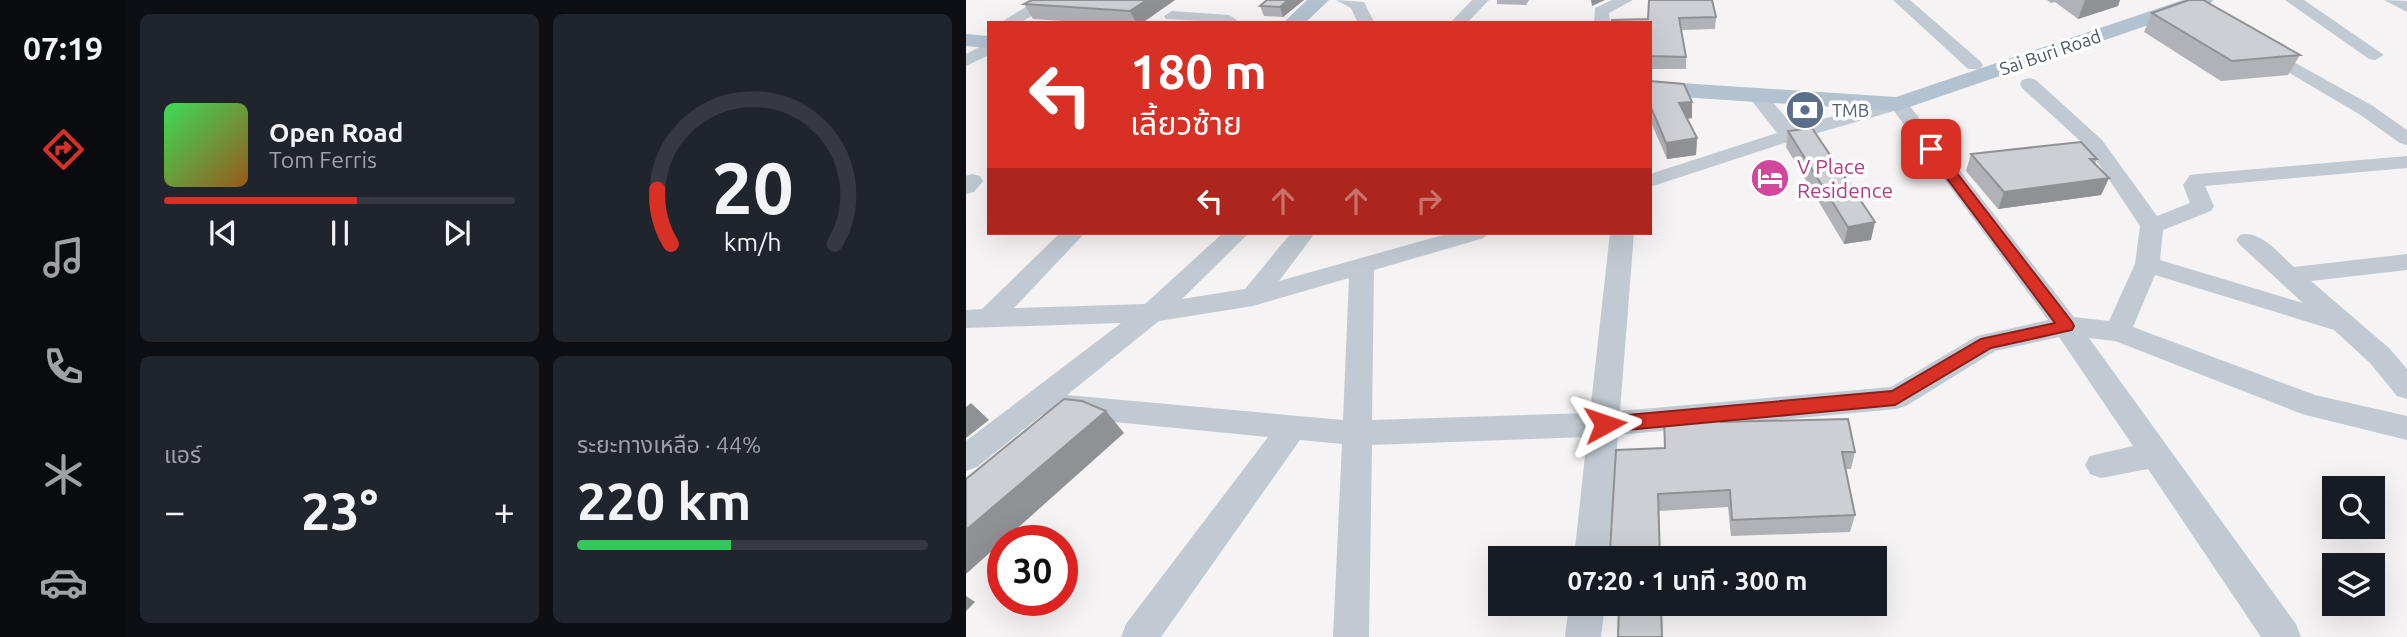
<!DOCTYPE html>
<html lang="th">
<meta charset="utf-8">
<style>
:root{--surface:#171b24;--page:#20242c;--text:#f1f3f6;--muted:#9ea1a6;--line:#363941;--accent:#d93025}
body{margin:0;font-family:Ubuntu,"Noto Sans Thai",sans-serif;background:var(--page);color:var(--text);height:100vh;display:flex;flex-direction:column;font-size:26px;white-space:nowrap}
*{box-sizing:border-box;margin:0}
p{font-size:23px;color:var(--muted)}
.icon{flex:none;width:38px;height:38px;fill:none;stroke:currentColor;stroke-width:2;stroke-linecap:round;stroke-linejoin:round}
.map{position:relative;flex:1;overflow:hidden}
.side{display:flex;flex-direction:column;gap:14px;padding:14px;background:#0d0f14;width:840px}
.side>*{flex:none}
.hud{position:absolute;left:21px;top:21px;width:665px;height:214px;border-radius:0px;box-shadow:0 7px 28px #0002;background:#d93025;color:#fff;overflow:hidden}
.tools{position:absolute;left:1356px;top:476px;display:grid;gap:14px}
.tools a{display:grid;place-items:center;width:63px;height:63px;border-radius:0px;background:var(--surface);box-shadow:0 7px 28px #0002;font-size:35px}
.speed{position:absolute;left:21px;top:525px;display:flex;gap:14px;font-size:35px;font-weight:700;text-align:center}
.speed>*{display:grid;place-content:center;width:91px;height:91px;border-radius:50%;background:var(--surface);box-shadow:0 7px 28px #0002;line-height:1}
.speed .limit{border:10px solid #d22;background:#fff;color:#111}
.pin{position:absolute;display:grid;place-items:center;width:60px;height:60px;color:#fff;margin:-30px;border-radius:14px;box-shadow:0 4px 10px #0006}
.me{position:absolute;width:77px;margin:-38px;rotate:85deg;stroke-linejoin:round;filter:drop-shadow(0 0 5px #0008)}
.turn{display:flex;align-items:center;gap:24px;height:147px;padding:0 28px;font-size:32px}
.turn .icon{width:91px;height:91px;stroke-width:2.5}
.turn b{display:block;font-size:49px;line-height:60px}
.lanes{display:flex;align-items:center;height:66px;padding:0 28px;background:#0003;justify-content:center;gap:35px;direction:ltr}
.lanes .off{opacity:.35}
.big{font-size:52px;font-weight:600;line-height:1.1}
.side .tile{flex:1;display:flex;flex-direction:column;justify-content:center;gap:10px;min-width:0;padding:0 24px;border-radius:10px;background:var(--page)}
.side .dial{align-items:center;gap:0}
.dial svg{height:182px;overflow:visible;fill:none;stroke:var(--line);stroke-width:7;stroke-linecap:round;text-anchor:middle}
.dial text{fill:var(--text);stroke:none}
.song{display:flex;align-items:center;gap:21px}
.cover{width:84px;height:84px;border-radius:10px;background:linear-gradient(135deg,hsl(130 70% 55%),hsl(30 70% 35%))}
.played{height:7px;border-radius:4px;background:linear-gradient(90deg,var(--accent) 55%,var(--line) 55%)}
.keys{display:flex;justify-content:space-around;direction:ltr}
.heat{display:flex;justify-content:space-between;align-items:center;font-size:38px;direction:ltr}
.charge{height:10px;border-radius:5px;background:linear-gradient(90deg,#34c759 44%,var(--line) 0)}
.side .tiles{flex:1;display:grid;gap:14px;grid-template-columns:repeat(2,1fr)}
.trip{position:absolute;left:522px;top:546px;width:399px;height:70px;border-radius:0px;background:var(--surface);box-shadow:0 7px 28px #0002;font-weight:600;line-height:70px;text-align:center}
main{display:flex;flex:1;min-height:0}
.tabs{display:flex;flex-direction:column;width:126px;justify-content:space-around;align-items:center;background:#090b0e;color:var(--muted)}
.tabs .icon{width:49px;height:49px}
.tabs .on{color:var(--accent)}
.tabs b{font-size:32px;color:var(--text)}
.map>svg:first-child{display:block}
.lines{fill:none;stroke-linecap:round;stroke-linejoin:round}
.minor{fill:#c1cad2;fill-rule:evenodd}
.major{fill:#b3c2d1;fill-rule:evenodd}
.wall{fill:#b0b2b7}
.shaded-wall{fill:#909195}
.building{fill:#cdcfd5;stroke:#909195;stroke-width:2}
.route{fill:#d93025;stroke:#8d1f18;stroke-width:2}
.labels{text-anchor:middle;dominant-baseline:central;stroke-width:7;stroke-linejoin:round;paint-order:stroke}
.far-street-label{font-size:18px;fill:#4a5661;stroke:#fff}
.far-service-label{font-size:18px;fill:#4e5e75;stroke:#fff;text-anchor:start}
.hotel-label{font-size:21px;fill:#b23c85;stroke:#fff;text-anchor:start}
</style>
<main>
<nav class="tabs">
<b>07:19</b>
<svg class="icon on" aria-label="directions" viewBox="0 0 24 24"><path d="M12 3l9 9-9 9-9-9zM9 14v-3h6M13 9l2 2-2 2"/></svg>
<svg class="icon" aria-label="music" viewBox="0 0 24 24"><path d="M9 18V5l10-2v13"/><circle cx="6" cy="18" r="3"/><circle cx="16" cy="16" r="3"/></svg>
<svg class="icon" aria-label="phone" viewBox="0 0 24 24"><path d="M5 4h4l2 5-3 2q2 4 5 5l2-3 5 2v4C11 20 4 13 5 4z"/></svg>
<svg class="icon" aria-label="climate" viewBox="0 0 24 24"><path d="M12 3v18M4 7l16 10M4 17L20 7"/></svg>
<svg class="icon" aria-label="car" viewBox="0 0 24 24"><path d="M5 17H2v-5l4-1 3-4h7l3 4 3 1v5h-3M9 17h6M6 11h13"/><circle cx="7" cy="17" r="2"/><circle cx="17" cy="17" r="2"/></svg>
</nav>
<section class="side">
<div class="tiles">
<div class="tile">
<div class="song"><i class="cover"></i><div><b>Open Road</b><p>Tom Ferris</p></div></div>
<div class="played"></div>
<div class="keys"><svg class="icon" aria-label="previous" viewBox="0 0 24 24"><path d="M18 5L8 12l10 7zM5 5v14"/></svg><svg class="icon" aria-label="pause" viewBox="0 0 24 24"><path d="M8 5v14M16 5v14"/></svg><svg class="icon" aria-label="next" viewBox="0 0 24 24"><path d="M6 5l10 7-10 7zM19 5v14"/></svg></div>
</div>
<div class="tile dial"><svg viewBox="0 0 100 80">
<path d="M14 69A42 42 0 1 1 86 69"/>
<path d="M14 69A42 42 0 0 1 8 45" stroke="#d93025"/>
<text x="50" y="56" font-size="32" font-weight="700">20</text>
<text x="50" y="72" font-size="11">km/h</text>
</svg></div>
<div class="tile"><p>แอร์</p>
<div class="heat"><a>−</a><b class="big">23°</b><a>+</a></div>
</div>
<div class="tile"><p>ระยะทางเหลือ · 44%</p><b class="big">220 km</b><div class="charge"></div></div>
</div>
</section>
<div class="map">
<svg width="1441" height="637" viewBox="0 0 1441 637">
<rect width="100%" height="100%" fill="#f5f3f3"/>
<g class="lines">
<path class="minor" d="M71 0H91L54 23H34Z
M370 0 398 2 408 22 392 23 385 8Z
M506 0H523L501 23H484Z
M646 0H667L643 13 644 23H628L629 8Z
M927 0H944L1014 61 1017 65 1014 69H1002Z
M1319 0H1338L1418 55 1409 60 1403 59Z
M1418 0 1441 1V12Z
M206 11 263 15 271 20 269 23 200 19 198 16Z
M23 42V55L0 66V54Z
M1297 45 1407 106 1441 130V145L1434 143 1393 114 1291 54 1288 50Z
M1063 78 1070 80 1136 140 1191 216 1224 203 1217 185 1224 175 1232 174 1441 156V168L1239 186 1248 206 1245 211 1197 230 1194 260 1337 303 1274 245 1270 240 1274 235C1294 229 1313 254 1328 267L1441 254V270L1345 281 1424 349 1441 369V399L1431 396 1404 363 1368 330 1189 275 1167 327 1349 395 1441 416V440L1336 414 1149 341 1123 338 1330 624 1335 637H1295L1182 469 1135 478 1124 474 1119 465 1124 456 1167 446 1093 337 1029 351 940 406 930 409 652 435 642 558H608L621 437 406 445 403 637H367L376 444 334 440 195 637H155L160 624 302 437 76 415 11 467 0 471V441L155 323 0 328V310L16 309 94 233H119L48 308 179 304 257 233H283L216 299 279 289 325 233H349L313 281 484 233H522L518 238 408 270 406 420 624 413 644 233H668L654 411 925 387 1011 336 1082 320 928 111 831 139 684 187V174L811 133 782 96 791 90 798 92 828 127 925 100H939L1108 317 1143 321 1169 264 1174 226 1122 148 1056 88 1054 84 1056 80ZM383 278 377 420 101 395 193 321 287 306Z
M6 174 14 176 17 181 8 192 0 194V176Z
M603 604H639L635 637H599Z"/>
<path class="major" d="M341 0H363L339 23H317Z
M1217 0H1247L1244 4 932 111 684 95V81L930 97Z
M0 34 23 36V48L0 46Z"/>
</g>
<path class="wall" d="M66 0H209L176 23H125L67 19 58 4Z
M301 0H338L317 17 298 16 294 6Z
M531 0H563L560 5 531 4Z
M1081 0H1154L1152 6 1112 19 1089 2 1085 3Z
M1186 13 1334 55 1322 75 1255 81 1178 32Z
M750 17 749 29 715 30 720 57V69H684V23L682 19Z
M684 81 726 118 721 119 731 138 730 155 701 159 684 120Z
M822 131 905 240 878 244 820 147Z
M1005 154 1131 159 1129 164 1143 178 1135 195 1032 209 1000 171Z
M755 422 889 452 885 469H879L889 515 884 532 765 536 762 507 693 511 694 558H646L644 550 699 448Z"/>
<path class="shaded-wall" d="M181 0H209L176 23H170L164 11Z
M322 0H338L317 17 314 7Z
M625 0H639L626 6Z
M1119 0H1154L1152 6 1112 19Z
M726 102V118L713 120V103Z
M731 138 730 155 701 159 700 143Z
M1143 178 1135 195 1032 209 1038 192Z
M909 222 905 240 878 244 882 227Z
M5 403 23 420 0 438V407Z
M140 411 158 433 0 574V530Z
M0 596 9 602 0 611Z"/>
<path class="building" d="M66 0H181L164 11 58 4Z
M301 0H322L314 7 294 6Z
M683 0H746L750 17 713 18 720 57 684 56V23H646V20L682 19Z
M1223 0H1237L1334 55 1266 61 1186 13Z
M684 81 718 84 726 102 713 103 731 138 700 143 684 105Z
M846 128 909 222 882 227 822 131Z
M1115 142 1131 159H1124L1143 178 1038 192 1005 154Z
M98 399 116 401 140 411 0 530V479Z
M754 411 755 422 882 419 889 452H876L889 515 766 520 764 490 692 494 694 558H654V549L644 550 650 450 699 448 698 416Z
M653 604H695L696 637H652Z"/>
<path class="route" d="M965 145 970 146 1106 322 1108 326 1106 330 1025 348 929 405 639 432 633 429 630 424 633 419 639 417 926 391 1015 339 1089 323 959 149Z"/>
<defs>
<g id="bank-disc" transform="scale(2.0125)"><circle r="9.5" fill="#5c6f8a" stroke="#fff"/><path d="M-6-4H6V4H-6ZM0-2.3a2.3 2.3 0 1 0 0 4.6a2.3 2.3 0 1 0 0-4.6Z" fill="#fff"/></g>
<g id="hotel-disc" transform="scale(2.0125)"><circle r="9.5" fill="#d1479c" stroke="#fff"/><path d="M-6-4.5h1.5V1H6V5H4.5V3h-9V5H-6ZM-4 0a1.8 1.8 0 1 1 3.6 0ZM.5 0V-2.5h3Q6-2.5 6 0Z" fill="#fff"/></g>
</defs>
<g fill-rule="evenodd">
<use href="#bank-disc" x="839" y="110"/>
<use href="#hotel-disc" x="804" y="178"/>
</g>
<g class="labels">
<g class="far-street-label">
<text transform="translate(1084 52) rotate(-19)">Sai Buri Road</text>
</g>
<g class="far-service-label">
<text x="866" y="110">TMB</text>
</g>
<g class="hotel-label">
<text x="831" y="166">V Place<tspan x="831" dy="24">Residence</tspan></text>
</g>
</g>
</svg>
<div class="tools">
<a><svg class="icon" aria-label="search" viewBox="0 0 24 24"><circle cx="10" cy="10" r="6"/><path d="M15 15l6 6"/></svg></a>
<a><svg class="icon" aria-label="layers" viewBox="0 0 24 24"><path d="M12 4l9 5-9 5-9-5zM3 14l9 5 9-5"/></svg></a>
</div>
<div class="speed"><div class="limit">30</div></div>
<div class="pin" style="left:965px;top:149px;background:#d93025"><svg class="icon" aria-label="arrive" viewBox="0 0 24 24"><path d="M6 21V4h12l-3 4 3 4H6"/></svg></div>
<svg class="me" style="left:639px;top:424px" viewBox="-20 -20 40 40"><path d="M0-17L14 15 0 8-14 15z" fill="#d93025" stroke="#fff" stroke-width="4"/></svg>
<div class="trip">07:20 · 1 นาที · 300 m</div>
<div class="hud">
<div class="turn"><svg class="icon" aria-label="left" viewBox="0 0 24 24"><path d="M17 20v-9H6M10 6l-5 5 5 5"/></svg><div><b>180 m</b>เลี้ยวซ้าย</div></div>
<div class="lanes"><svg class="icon" aria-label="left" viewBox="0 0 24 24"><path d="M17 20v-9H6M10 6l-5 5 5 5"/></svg><svg class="icon off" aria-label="ahead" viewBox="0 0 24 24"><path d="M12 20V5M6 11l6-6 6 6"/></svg><svg class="icon off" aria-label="ahead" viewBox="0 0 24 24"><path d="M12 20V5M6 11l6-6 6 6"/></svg><svg class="icon off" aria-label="right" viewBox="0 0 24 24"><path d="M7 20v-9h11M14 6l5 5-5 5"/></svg></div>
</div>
</div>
</main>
